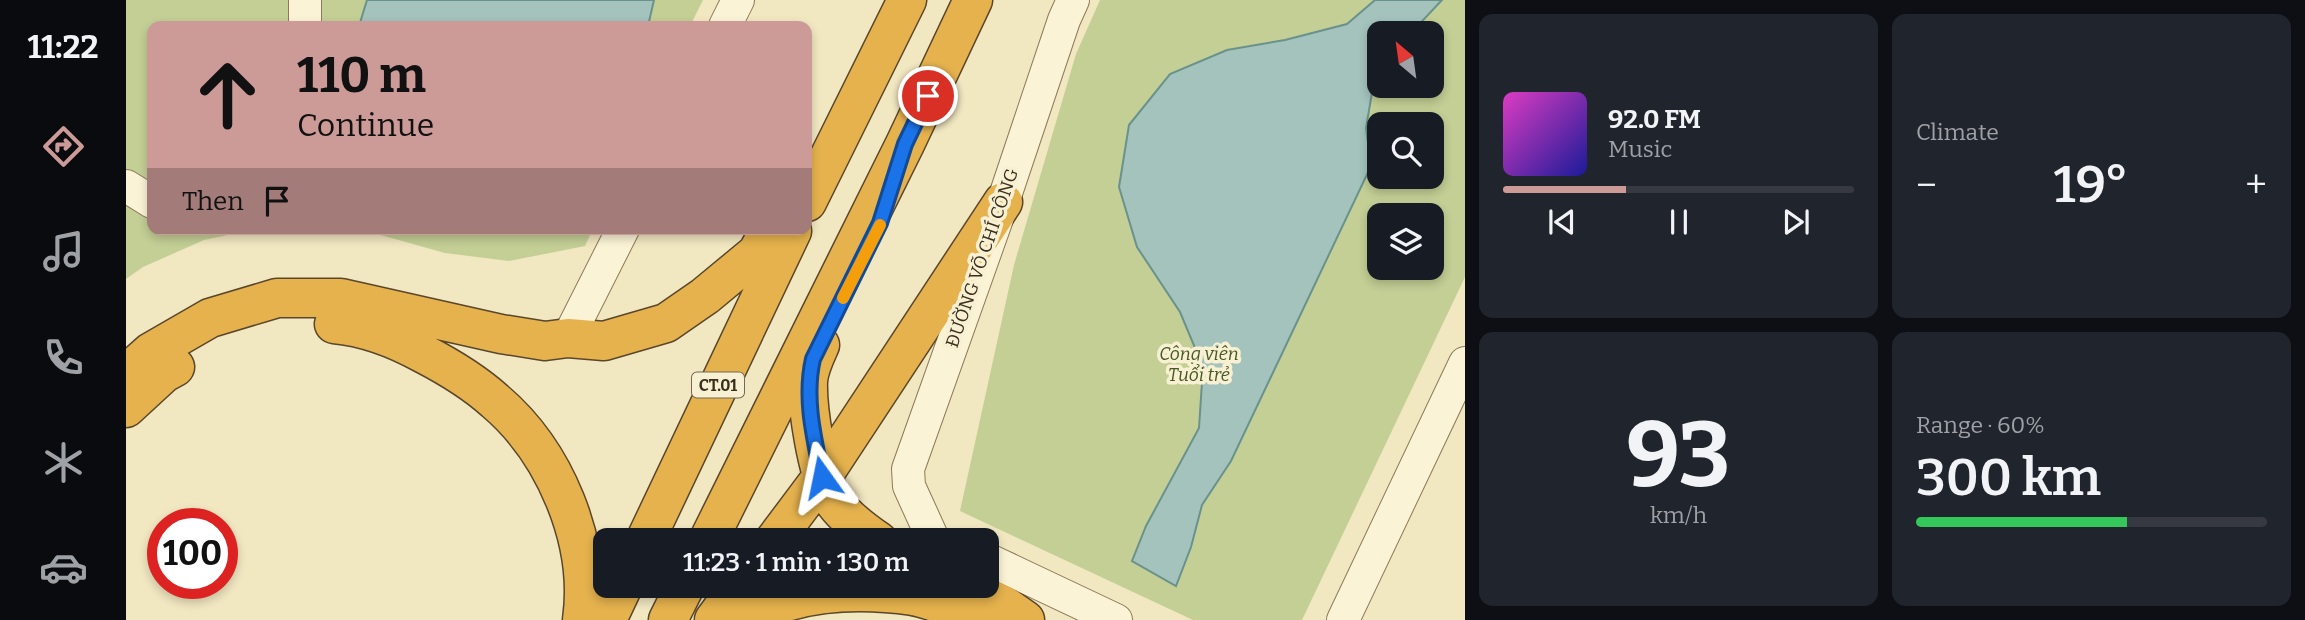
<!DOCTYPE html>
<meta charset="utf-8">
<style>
:root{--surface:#171b24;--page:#20242c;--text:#f1f3f6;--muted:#9ea1a6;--line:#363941;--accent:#cc9b98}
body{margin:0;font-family:Bitter,serif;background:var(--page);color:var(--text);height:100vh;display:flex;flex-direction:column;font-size:26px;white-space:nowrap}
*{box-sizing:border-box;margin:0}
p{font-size:23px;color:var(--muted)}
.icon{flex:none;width:38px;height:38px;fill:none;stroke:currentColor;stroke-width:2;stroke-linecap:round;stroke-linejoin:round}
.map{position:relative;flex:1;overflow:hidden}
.side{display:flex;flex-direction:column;gap:14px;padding:14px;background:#0d0f14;width:840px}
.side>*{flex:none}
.top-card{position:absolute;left:21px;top:21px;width:665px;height:214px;border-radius:14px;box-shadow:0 4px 10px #0003;background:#cc9b98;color:#111;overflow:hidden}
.needle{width:46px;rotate:331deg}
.tools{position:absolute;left:1241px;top:21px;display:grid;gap:14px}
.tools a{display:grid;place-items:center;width:77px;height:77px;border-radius:14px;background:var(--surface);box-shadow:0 4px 10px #0003;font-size:35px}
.speed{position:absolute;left:21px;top:508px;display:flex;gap:14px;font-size:35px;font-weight:700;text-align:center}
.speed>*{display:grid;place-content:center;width:91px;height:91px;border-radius:50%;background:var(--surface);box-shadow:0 4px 10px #0003;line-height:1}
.speed .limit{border:10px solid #d22;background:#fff;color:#111}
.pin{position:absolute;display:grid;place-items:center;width:60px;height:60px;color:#fff;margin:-30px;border:4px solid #fff;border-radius:50%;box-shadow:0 2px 7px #0007}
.me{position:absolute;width:77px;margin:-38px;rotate:348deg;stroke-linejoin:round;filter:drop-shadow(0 0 5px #0008)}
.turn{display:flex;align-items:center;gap:24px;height:147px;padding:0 35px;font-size:32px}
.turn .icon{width:91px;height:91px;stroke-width:2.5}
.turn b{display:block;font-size:49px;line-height:60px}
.then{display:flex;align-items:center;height:66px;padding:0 35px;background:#0003;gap:14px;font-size:26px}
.big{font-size:52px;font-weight:600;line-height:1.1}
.side .card{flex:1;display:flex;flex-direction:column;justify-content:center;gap:10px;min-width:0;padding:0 24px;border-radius:14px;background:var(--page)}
.side .dial{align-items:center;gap:0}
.dial b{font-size:91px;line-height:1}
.song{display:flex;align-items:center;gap:21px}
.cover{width:84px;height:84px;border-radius:10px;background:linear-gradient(135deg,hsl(310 70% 55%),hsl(240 70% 35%))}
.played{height:7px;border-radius:4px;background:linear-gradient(90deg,var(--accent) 35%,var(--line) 35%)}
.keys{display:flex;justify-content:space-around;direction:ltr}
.heat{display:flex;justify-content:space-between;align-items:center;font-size:38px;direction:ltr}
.charge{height:10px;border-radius:5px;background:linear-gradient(90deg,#34c759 60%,var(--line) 0)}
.side .tiles{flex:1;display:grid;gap:14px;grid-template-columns:repeat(2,1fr)}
.trip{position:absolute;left:467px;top:528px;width:406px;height:70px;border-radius:14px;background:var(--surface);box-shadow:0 4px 10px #0003;font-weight:600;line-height:70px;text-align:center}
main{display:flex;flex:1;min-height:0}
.dock{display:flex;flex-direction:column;width:126px;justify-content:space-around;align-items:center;background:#090b0e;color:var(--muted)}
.dock .icon{width:49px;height:49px}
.dock .current{color:var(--accent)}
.dock b{font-size:32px;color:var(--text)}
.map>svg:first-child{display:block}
.green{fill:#c3cf95;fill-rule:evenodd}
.water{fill:#a4c3bd;stroke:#6a928c;stroke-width:2}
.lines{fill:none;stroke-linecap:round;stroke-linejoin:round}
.minor-casing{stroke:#8c7958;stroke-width:34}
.highway-casing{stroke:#59462c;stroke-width:41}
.minor{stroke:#fbf3d5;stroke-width:32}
.highway{stroke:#e5b24d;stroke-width:38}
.route-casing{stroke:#114b97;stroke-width:18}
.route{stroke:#1a73e8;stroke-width:12}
.slow{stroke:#f59e0b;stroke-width:12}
.labels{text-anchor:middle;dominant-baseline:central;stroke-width:7;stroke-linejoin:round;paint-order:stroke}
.shield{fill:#f8f0d2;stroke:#736853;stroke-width:2}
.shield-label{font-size:16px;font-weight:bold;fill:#3a2e1d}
.street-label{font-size:18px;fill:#3a2e1d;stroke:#f8f0d2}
.park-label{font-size:18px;font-style:italic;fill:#455822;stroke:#f8f0d2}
</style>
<main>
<nav class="dock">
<b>11:22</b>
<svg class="icon current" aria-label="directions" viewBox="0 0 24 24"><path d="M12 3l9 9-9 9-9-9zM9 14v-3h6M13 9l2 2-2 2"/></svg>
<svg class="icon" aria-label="music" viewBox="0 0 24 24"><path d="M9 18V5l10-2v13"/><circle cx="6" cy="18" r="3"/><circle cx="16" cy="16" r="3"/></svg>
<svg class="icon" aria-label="phone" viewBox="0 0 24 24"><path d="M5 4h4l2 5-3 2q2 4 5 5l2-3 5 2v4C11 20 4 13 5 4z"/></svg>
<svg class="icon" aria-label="climate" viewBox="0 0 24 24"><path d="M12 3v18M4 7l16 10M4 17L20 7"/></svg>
<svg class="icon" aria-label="car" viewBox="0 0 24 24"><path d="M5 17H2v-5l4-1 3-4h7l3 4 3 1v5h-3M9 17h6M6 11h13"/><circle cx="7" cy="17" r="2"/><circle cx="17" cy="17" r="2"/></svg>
</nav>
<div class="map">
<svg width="1339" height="620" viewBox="0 0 1339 620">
<rect width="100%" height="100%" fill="#f1e7c1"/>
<path class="green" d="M0 0H577L564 26H26V229H130L78 240 17 267 0 279Z
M974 0H1339V277L1176 620H1067L834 511 888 265 950 54ZM1253 33H1306V86H1253ZM1253 124H1306V177H1253ZM1253 215H1306V268H1253Z
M233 229H467L459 246 383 261 319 253Z"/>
<path class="water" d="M241 0H528L522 26H233Z
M1249 0H1316L1285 33H1253V70L1249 75 1240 128 1245 166 1105 461 1076 505 1065 547 1050 586 1006 561 1020 526 1073 428 1077 367 1054 312 1011 247 993 187 1003 125 1044 74 1101 50 1159 40 1221 24Z"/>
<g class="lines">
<g class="minor-casing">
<path id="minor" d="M179 26V0
M599 26 612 0
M0 186 26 202
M442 338 497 229
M808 541 783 486 782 469 877 202 938 20 947 0
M861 559 990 620
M1217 620 1339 363"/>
</g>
<g class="highway-casing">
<path id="highway" d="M681 202 781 0
M208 324C240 327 271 339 298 354 323 367 349 383 369 401 429 452 467 542 456 620
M694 345C689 356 683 368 682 381 681 408 691 473 705 497 715 514 736 530 752 541
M0 374 25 352 84 318 151 298H215L375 334 419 341 442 338 478 341 540 323 579 296 631 253 644 229
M0 408 38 373 49 367
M519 541 666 231
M582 541 779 144 847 0
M648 541 696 477 877 202
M837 586 879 606 899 620
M481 620 497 586
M542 620 559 586
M588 620 613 586
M618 620C668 591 730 588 787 596 809 600 833 611 853 620"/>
</g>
<use href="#minor" class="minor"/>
<use href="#highway" class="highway"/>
</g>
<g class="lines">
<g class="route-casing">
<path id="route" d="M696 477C688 438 678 398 687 359L754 223 779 144 802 96"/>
</g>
<use href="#route" class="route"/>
<path class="slow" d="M717 298 754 225"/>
</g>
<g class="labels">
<rect class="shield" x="566" y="372.5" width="52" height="25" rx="5"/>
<g class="shield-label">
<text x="592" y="385">CT.01</text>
</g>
<g class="street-label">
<text transform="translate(856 258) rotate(-71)">ĐƯỜNG VÕ CHÍ CÔNG</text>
</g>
<g class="park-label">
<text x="1073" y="354">Công viên<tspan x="1073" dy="21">Tuổi trẻ</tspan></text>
</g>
</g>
</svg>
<div class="tools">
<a><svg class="needle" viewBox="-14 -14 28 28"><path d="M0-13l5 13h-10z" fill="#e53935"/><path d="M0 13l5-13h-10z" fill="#9ea1a6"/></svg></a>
<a><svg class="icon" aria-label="search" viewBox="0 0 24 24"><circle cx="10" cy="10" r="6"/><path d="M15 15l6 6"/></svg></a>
<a><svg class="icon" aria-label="layers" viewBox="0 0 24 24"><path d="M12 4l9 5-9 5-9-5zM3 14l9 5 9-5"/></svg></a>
</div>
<div class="speed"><div class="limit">100</div></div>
<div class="pin" style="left:802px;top:96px;background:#d93025"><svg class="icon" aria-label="arrive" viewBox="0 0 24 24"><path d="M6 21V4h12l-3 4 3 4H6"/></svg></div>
<svg class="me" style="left:696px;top:477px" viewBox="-20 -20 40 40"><path d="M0-17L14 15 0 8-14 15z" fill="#1a73e8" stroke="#fff" stroke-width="4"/></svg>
<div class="trip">11:23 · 1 min · 130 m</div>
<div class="top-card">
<div class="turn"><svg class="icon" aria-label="ahead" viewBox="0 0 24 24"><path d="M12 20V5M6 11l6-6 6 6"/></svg><div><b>110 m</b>Continue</div></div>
<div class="then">Then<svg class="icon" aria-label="arrive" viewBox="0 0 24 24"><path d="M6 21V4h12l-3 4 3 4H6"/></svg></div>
</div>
</div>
<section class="side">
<div class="tiles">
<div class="card">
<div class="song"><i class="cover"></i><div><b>92.0 FM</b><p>Music</p></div></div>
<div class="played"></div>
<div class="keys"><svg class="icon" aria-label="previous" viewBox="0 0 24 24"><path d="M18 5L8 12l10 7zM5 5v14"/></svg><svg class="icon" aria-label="pause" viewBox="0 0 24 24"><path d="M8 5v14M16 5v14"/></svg><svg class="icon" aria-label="next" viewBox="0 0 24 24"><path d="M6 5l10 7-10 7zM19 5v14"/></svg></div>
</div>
<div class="card"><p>Climate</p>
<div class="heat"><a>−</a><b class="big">19°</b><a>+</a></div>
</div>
<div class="card dial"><b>93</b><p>km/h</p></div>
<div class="card"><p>Range · 60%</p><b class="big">300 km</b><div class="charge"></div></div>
</div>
</section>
</main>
